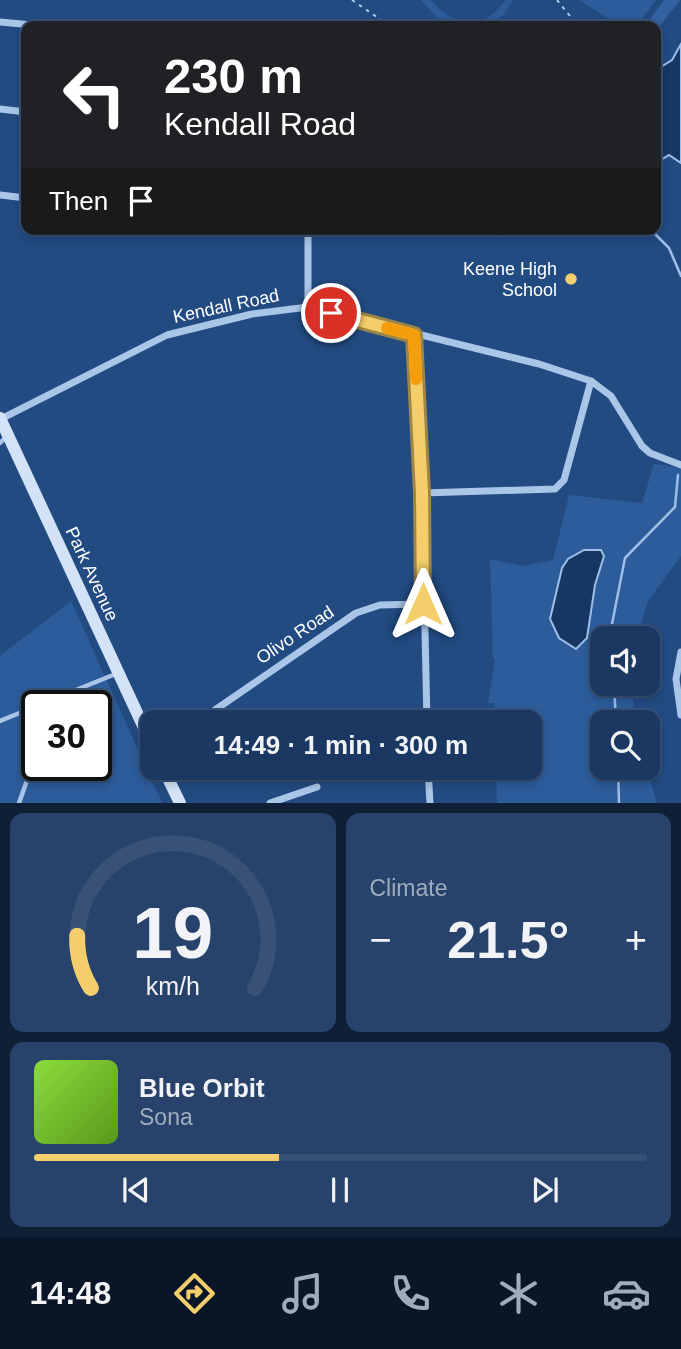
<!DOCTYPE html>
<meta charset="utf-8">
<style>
:root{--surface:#1a3862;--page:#27436b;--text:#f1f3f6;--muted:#9facbe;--line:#385277;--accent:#f4ce6b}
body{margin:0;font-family:Helvetica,sans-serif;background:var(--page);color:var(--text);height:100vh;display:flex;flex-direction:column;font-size:26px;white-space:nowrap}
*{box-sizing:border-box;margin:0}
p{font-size:23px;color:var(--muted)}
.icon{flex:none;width:38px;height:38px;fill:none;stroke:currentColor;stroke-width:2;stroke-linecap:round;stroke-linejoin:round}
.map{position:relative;height:803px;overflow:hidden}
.sheet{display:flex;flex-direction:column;gap:10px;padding:10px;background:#0e1f36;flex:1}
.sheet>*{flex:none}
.hud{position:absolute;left:21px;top:21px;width:640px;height:214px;border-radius:14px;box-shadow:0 4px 10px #0003,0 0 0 2px var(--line);background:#202124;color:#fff;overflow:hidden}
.tools{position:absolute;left:590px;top:626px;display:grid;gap:14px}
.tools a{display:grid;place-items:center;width:70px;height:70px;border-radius:14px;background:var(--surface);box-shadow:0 4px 10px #0003,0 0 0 2px var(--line);font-size:35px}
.speed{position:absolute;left:21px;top:690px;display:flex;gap:14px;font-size:35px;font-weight:700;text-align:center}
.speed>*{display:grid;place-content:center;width:91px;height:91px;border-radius:50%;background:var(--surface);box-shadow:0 4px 10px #0003,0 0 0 2px var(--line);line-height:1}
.speed .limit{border:4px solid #111;border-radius:10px;background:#fff;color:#111}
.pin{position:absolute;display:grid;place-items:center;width:60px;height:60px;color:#fff;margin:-30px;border:4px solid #fff;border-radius:50%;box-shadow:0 2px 7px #0007}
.me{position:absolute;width:77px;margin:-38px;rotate:0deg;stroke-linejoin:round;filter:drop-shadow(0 0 5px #0008)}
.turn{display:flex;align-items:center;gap:24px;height:147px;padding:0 28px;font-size:32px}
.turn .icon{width:91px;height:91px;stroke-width:2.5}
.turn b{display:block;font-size:49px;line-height:60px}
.then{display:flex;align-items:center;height:66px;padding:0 28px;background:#0003;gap:14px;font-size:26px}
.big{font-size:52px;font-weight:800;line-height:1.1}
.sheet .tile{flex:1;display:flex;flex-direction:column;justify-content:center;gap:10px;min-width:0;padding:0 24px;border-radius:14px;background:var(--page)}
.sheet .dial{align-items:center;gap:0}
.dial svg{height:182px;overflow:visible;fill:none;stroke:var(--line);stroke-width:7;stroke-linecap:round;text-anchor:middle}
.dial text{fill:var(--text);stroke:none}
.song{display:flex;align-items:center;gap:21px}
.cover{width:84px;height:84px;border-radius:10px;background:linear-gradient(135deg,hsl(90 70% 55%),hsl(90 70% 35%))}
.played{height:7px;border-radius:4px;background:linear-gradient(90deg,var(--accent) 40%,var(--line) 40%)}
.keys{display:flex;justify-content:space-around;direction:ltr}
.heat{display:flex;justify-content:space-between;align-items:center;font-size:38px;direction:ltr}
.sheet .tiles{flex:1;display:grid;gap:10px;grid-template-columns:1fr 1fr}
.tile:last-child{grid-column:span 2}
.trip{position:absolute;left:140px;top:710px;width:402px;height:70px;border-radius:14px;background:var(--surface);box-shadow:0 4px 10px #0003,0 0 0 2px var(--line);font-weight:800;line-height:70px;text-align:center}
.menu{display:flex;height:112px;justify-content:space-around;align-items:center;background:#0a1627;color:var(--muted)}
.menu .icon{width:49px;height:49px}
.menu .on{color:var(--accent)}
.menu b{font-size:32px;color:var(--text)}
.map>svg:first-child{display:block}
.green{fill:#2c5c9a;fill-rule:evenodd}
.water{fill:#173662;stroke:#9dbfe9;stroke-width:2}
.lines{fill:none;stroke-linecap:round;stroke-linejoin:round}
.stream{stroke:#9dbfe9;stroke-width:2.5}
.building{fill:#32619f}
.path{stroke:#a9c5e8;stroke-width:2;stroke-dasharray:3.5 5;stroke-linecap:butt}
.lane{stroke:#a9c5e8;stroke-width:4.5}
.street{stroke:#a9c5e8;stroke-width:7}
.secondary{stroke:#d3e2f6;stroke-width:12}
.route-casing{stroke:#9f8646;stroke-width:18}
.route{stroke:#f4ce6b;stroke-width:12}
.slow{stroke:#f59e0b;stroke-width:12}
.poi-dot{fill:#f4ce6b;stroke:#224b82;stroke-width:2.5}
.labels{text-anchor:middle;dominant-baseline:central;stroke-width:7;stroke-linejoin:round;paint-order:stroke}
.poi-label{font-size:18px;fill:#fff;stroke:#224b82;text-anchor:end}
.street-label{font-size:18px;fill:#fff;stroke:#224b82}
</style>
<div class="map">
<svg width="681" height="803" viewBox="0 0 681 803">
<rect width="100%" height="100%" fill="#224b82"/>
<path class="green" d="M421 0H431C451 26 486 32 505 0H513L504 15 487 26H450L436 17Z
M579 0H656L638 24 620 26Z
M459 229H549C518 238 491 242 459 229Z
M654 464 681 468V556L648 601 636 639H602V684H631L636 723H602V768H647L657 803H497L496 768H530V723H495L494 703H488L495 659 493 658 490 559 523 566 553 560 569 495 642 503Z
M71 601 162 803H0V656ZM37 705H96V765H37Z"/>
<path class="water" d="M681 44V163L669 155 656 163V70L672 60Z
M584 550H601L604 556 595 585 587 638 576 649 559 638 550 619 562 568 568 559Z"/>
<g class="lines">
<path class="stream" d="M656 200V210
M650 229 669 248 681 276
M613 639 612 624 625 558 675 507 678 475
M614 684 616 723
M618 768 619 803"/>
</g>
<path class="building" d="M664 0H680L660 26H645Z"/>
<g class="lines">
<path class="path" d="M352 0 390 26
M557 0 578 26"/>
<path class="lane" d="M0 443 8 435
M39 705 118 673
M0 721 37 706
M19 803 37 752"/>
<path class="street" d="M0 22 43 26
M0 109 26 112
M0 195 26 198
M308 229V307
M414 335 422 493 427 723
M1 419 167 335 252 314 308 307 539 364 591 381 611 396 642 446 650 453 681 465
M422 493 555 489 564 480 591 381
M681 652 676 679 681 715
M196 723 356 613 380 605 423 604
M428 768 430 803
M270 803 317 787"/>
<path class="secondary" d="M0 418 152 745
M163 768 180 803"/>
</g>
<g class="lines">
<g class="route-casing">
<path id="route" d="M331 313 414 335 422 493 423 604"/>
</g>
<use href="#route" class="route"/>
<path class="slow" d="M387 328 414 335 416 379"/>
</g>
<circle class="poi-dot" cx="571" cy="279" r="7"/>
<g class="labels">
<g class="poi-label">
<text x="557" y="269">Keene High<tspan x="557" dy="21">School</tspan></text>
</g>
<g class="street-label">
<text transform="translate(226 306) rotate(-12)">Kendall Road</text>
<text transform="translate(92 574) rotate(65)">Park Avenue</text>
<text transform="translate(295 635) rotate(-34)">Olivo Road</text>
</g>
</g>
</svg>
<div class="tools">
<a><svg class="icon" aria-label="sound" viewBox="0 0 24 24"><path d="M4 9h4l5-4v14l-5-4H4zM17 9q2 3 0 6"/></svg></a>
<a><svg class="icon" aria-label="search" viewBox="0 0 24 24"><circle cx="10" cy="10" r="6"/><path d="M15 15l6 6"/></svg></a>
</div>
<div class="speed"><div class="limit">30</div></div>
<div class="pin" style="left:331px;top:313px;background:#d93025"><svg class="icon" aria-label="arrive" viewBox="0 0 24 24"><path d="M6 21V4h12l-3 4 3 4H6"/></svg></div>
<svg class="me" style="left:423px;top:604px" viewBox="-20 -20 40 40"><path d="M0-17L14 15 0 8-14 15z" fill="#f4ce6b" stroke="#fff" stroke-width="4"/></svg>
<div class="trip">14:49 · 1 min · 300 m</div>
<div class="hud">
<div class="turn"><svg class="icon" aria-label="left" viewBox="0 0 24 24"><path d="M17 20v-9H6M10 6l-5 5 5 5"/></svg><div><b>230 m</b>Kendall Road</div></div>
<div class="then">Then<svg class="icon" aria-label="arrive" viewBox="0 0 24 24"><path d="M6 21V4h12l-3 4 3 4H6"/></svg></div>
</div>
</div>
<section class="sheet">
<div class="tiles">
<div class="tile dial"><svg viewBox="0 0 100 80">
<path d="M14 69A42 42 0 1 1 86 69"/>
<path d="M14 69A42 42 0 0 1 8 46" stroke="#f4ce6b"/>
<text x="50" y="56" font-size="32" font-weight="700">19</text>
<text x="50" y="72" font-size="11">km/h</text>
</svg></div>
<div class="tile"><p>Climate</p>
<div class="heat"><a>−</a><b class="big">21.5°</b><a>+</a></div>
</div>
<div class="tile">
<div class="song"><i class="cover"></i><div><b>Blue Orbit</b><p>Sona</p></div></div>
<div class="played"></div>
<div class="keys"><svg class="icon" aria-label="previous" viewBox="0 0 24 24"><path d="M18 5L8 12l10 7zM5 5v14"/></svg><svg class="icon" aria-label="pause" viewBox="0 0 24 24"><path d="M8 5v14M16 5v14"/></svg><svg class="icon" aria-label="next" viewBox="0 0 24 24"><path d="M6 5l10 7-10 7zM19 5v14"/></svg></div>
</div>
</div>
</section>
<nav class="menu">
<b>14:48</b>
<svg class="icon on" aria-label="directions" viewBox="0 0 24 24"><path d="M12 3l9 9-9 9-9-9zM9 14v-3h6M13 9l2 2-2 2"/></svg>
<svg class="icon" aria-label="music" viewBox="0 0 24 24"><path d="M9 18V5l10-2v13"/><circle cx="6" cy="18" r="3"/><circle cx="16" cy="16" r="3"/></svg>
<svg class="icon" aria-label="phone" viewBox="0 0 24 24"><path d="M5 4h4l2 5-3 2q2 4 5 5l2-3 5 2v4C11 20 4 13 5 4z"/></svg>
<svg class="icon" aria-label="climate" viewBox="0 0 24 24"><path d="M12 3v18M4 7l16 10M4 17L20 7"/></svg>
<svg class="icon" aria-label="car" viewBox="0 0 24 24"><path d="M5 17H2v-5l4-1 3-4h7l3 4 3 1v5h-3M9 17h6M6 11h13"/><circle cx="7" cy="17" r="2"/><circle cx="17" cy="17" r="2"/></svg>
</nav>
